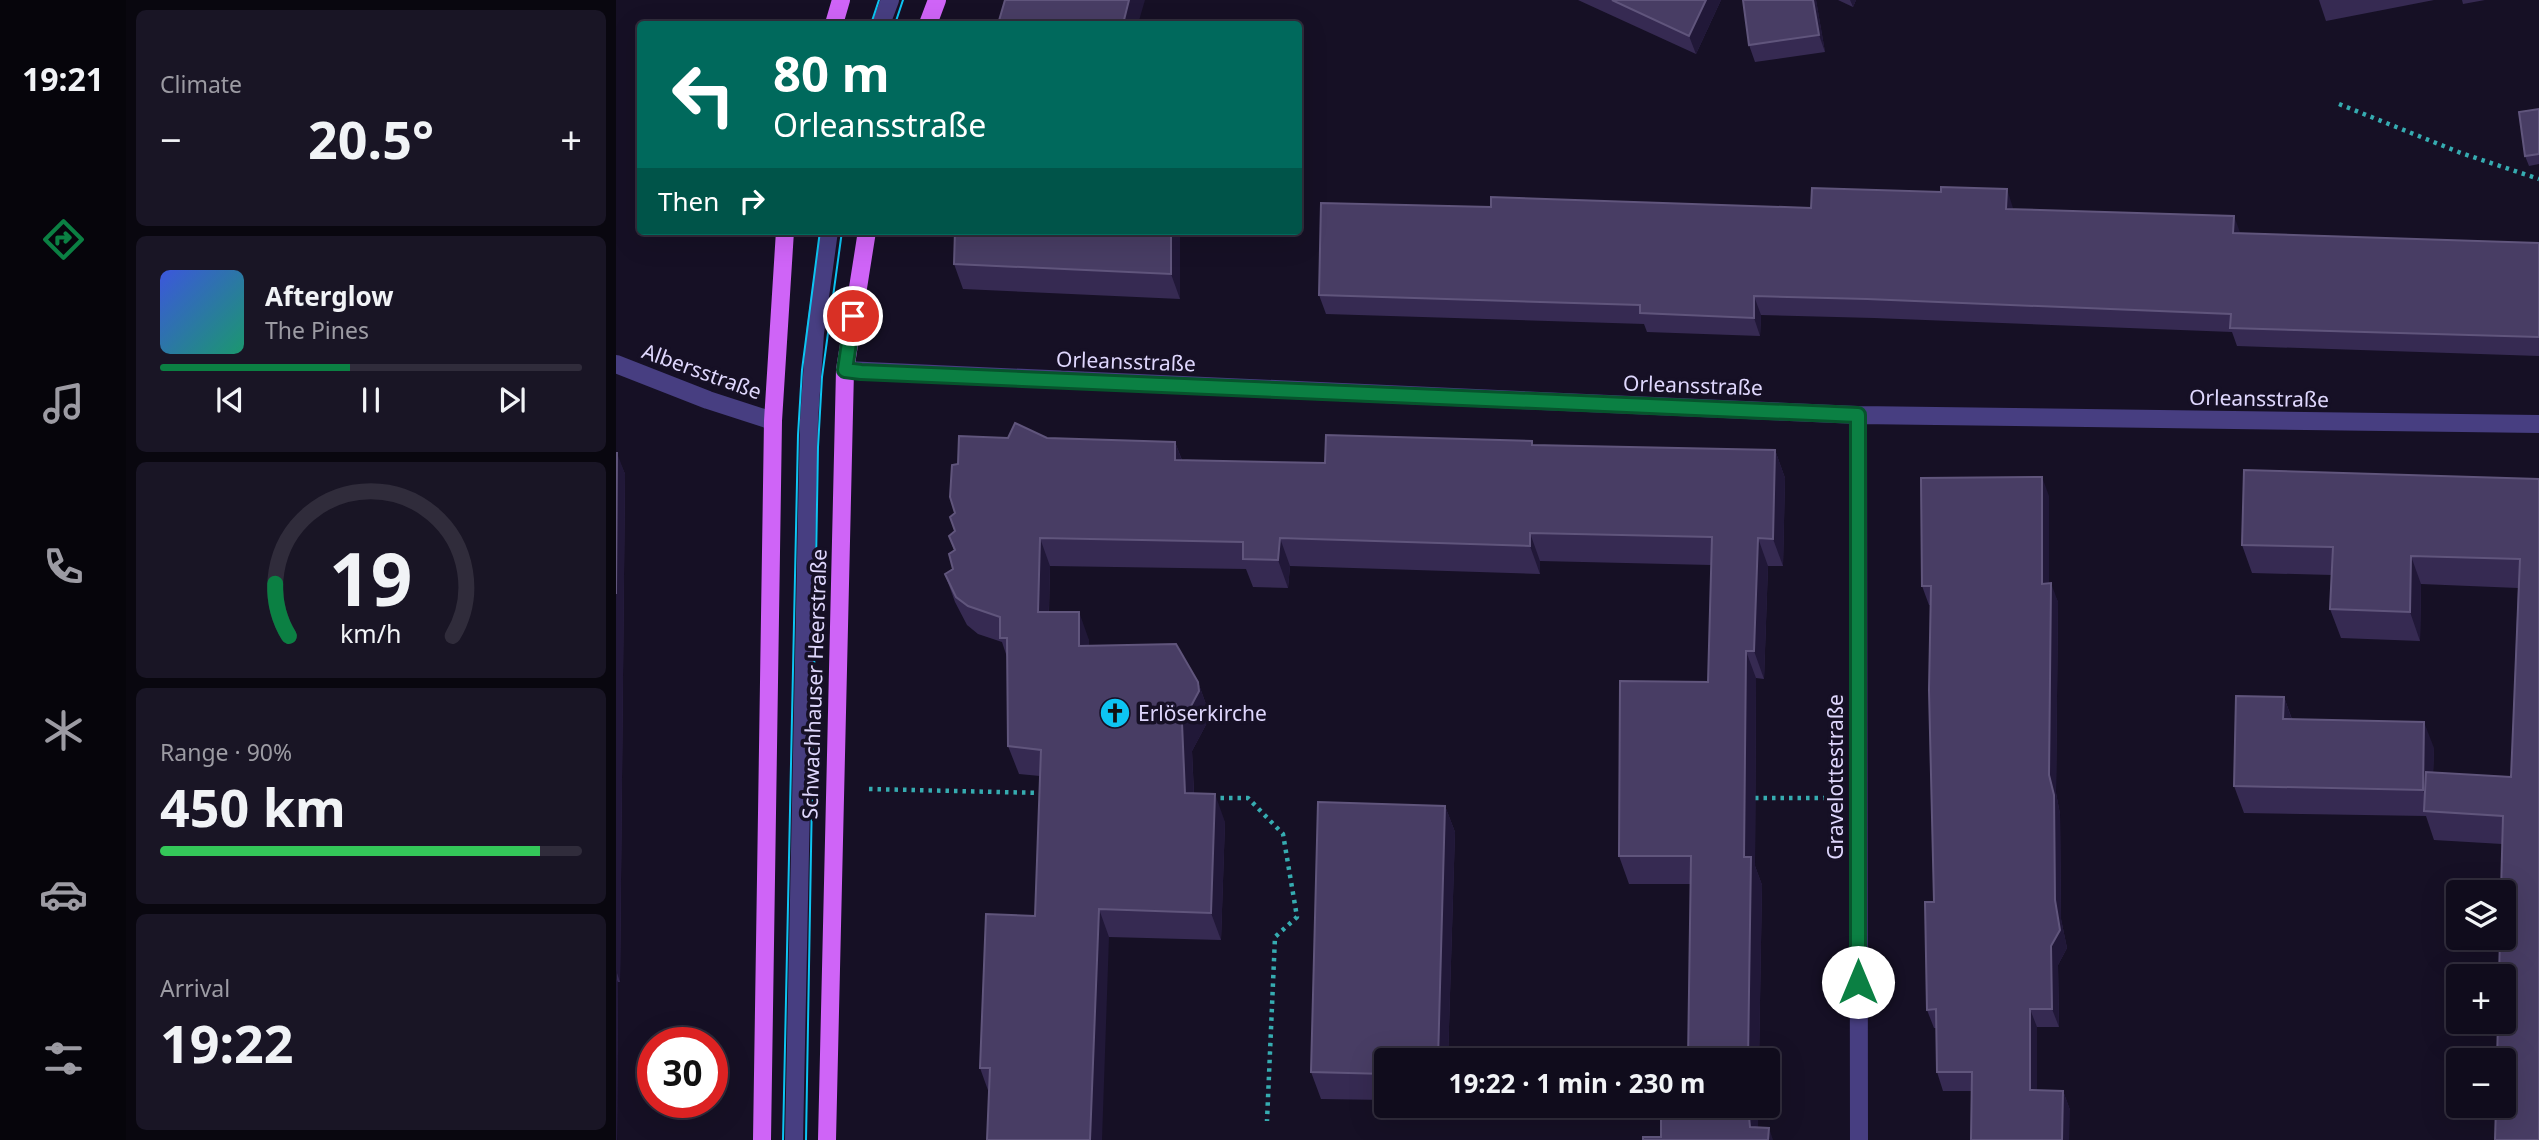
<!DOCTYPE html>
<meta charset="utf-8">
<style>
:root{--surface:#100c1c;--page:#191525;--text:#f1f3f6;--muted:#9c9ba3;--line:#302c3b;--accent:#0b8043}
body{margin:0;font-family:"Noto Sans",sans-serif;background:var(--page);color:var(--text);height:100vh;display:flex;flex-direction:column;font-size:26px;white-space:nowrap}
*{box-sizing:border-box;margin:0}
p{font-size:23px;color:var(--muted)}
.icon{flex:none;width:38px;height:38px;fill:none;stroke:currentColor;stroke-width:2;stroke-linecap:round;stroke-linejoin:round}
.map{position:relative;flex:1;overflow:hidden}
.drawer{display:flex;flex-direction:column;gap:10px;padding:10px;background:#09070f;width:490px}
.drawer>*{flex:none}
.top-card{position:absolute;left:21px;top:21px;width:665px;height:214px;border-radius:7px;box-shadow:0 7px 28px #0002,0 0 0 2px var(--line);background:#00695c;color:#fff;overflow:hidden}
.fabs{position:absolute;left:1830px;top:880px;display:grid;gap:14px}
.fabs a{display:grid;place-items:center;width:70px;height:70px;border-radius:7px;background:var(--surface);box-shadow:0 7px 28px #0002,0 0 0 2px var(--line);font-size:35px}
.speed{position:absolute;left:21px;top:1027px;display:flex;gap:14px;font-size:35px;font-weight:700;text-align:center}
.speed>*{display:grid;place-content:center;width:91px;height:91px;border-radius:50%;background:var(--surface);box-shadow:0 7px 28px #0002,0 0 0 2px var(--line);line-height:1}
.speed .limit{border:10px solid #d22;background:#fff;color:#111}
.pin{position:absolute;display:grid;place-items:center;width:60px;height:60px;color:#fff;margin:-30px;border:4px solid #fff;border-radius:50%;box-shadow:0 2px 7px #0007}
.me{position:absolute;width:77px;margin:-38px;rotate:0deg;stroke-linejoin:round;filter:drop-shadow(0 0 5px #0008)}
.turn{display:flex;align-items:center;gap:24px;height:147px;padding:0 21px;font-size:32px}
.turn .icon{width:91px;height:91px;stroke-width:2.5}
.turn b{display:block;font-size:49px;line-height:60px}
.then{display:flex;align-items:center;height:66px;padding:0 21px;background:#0003;gap:14px;font-size:26px}
.big{font-size:52px;font-weight:700;line-height:1.1}
.drawer .widget{flex:1;display:flex;flex-direction:column;justify-content:center;gap:10px;min-width:0;padding:0 24px;border-radius:10px;background:var(--page)}
.drawer .dial{align-items:center;gap:0}
.dial svg{height:182px;overflow:visible;fill:none;stroke:var(--line);stroke-width:7;stroke-linecap:round;text-anchor:middle}
.dial text{fill:var(--text);stroke:none}
.song{display:flex;align-items:center;gap:21px}
.cover{width:84px;height:84px;border-radius:10px;background:linear-gradient(135deg,hsl(230 70% 55%),hsl(160 70% 35%))}
.played{height:7px;border-radius:4px;background:linear-gradient(90deg,var(--accent) 45%,var(--line) 45%)}
.keys{display:flex;justify-content:space-around;direction:ltr}
.heat{display:flex;justify-content:space-between;align-items:center;font-size:38px;direction:ltr}
.charge{height:10px;border-radius:5px;background:linear-gradient(90deg,#34c759 90%,var(--line) 0)}
.trip{position:absolute;left:758px;top:1048px;width:406px;height:70px;border-radius:7px;background:var(--surface);box-shadow:0 7px 28px #0002,0 0 0 2px var(--line);font-weight:700;line-height:70px;text-align:center}
main{display:flex;flex:1;min-height:0}
.tab-bar{display:flex;flex-direction:column;width:126px;justify-content:space-around;align-items:center;background:#06050b;color:var(--muted)}
.tab-bar .icon{width:49px;height:49px}
.tab-bar .on{color:var(--accent)}
.tab-bar b{font-size:32px;color:var(--text)}
.map>svg:first-child{display:block}
.lines{fill:none;stroke-linecap:round;stroke-linejoin:round}
.path{stroke:#36acb1;stroke-width:4.5;stroke-dasharray:3.5 5;stroke-linecap:butt}
.minor{stroke:#473e81;stroke-width:18}
.major{stroke:#cf64f7;stroke-width:18}
.tram{stroke:#0dc4f2;stroke-width:2}
.wall{fill:#362a52}
.shaded-wall{fill:#211838}
.building{fill:#483d64;stroke:#60557c;stroke-width:2}
.route-casing{stroke:#07532c;stroke-width:18}
.route{stroke:#0b8043;stroke-width:12}
.labels{text-anchor:middle;dominant-baseline:central;stroke-width:7;stroke-linejoin:round;paint-order:stroke}
.street-label{font-size:21px;fill:#dfd7fd;stroke:#161025}
.poi-label{font-size:21px;fill:#dfd7fd;stroke:#161025;text-anchor:start}
</style>
<main>
<nav class="tab-bar">
<b>19:21</b>
<svg class="icon on" aria-label="directions" viewBox="0 0 24 24"><path d="M12 3l9 9-9 9-9-9zM9 14v-3h6M13 9l2 2-2 2"/></svg>
<svg class="icon" aria-label="music" viewBox="0 0 24 24"><path d="M9 18V5l10-2v13"/><circle cx="6" cy="18" r="3"/><circle cx="16" cy="16" r="3"/></svg>
<svg class="icon" aria-label="phone" viewBox="0 0 24 24"><path d="M5 4h4l2 5-3 2q2 4 5 5l2-3 5 2v4C11 20 4 13 5 4z"/></svg>
<svg class="icon" aria-label="climate" viewBox="0 0 24 24"><path d="M12 3v18M4 7l16 10M4 17L20 7"/></svg>
<svg class="icon" aria-label="car" viewBox="0 0 24 24"><path d="M5 17H2v-5l4-1 3-4h7l3 4 3 1v5h-3M9 17h6M6 11h13"/><circle cx="7" cy="17" r="2"/><circle cx="17" cy="17" r="2"/></svg>
<svg class="icon" aria-label="filters" viewBox="0 0 24 24"><path d="M4 7h16M4 17h16"/><circle cx="9" cy="7" r="2"/><circle cx="15" cy="17" r="2"/></svg>
</nav>
<section class="drawer">
<div class="widget"><p>Climate</p>
<div class="heat"><a>−</a><b class="big">20.5°</b><a>+</a></div>
</div>
<div class="widget">
<div class="song"><i class="cover"></i><div><b>Afterglow</b><p>The Pines</p></div></div>
<div class="played"></div>
<div class="keys"><svg class="icon" aria-label="previous" viewBox="0 0 24 24"><path d="M18 5L8 12l10 7zM5 5v14"/></svg><svg class="icon" aria-label="pause" viewBox="0 0 24 24"><path d="M8 5v14M16 5v14"/></svg><svg class="icon" aria-label="next" viewBox="0 0 24 24"><path d="M6 5l10 7-10 7zM19 5v14"/></svg></div>
</div>
<div class="widget dial"><svg viewBox="0 0 100 80">
<path d="M14 69A42 42 0 1 1 86 69"/>
<path d="M14 69A42 42 0 0 1 8 46" stroke="#0b8043"/>
<text x="50" y="56" font-size="32" font-weight="700">19</text>
<text x="50" y="72" font-size="11">km/h</text>
</svg></div>
<div class="widget"><p>Range · 90%</p><b class="big">450 km</b><div class="charge"></div></div>
<div class="widget"><p>Arrival</p><b class="big">19:22</b></div>
</section>
<div class="map">
<svg width="1923" height="1140" viewBox="0 0 1923 1140">
<rect width="100%" height="100%" fill="#161025"/>
<g class="lines">
<path class="path" d="M1723 104 1845 153 1923 179
M253 789 426 793
M596 798H632L667 834 681 917 659 937 651 1121
M1139 798H1208"/>
<path class="minor" d="M265 24 274 0
M0 364 92 400 157 421
M229 370 1242 415 1923 424
M1242 415 1243 1140
M178 1140 193 420 199 333 213 231"/>
<path class="major" d="M218 24 225 0
M312 24 321 0
M146 1140 157 421 169 231
M211 1140 229 370 251 231"/>
<path class="tram" d="M255 24 263 0
M279 24 287 0
M167 1140 182 435 186 370 204 231
M190 1140 202 447 206 377 226 231"/>
</g>
<path class="wall" d="M962 0H1105L1080 54Z
M1200 0 1209 52 1139 62 1133 45Z
M1222 0H1240L1237 7Z
M1703 0H1818L1710 21Z
M1846 0H1869L1847 4Z
M1923 109V164L1913 166 1909 156Z
M875 207 1195 208H1397V209L1624 233 1923 243V356L1621 346 1616 332 1258 318 1145 315 1144 336 1031 332 1028 324 710 314 703 295Z
M564 236V299L347 289 338 264Z
M431 438 559 442 566 460 709 463 918 445 1159 450 1169 478 1167 566H1152L1148 679 1140 678 1139 866 1146 885 1143 1060H1072L1075 884H1013L1003 856 1092 682 1095 565 924 561V574L674 566 672 588 637 587 630 569 434 566 433 612 473 640V646L582 682 592 710 593 719 576 751 578 793 609 822 605 940 493 937 373 1093 364 1068 419 916 424 776 403 774 392 746 391 657 386 642 362 634 351 625 339 602 329 574 337 569 338 550 333 536 339 531 334 517 339 513 342 464Z
M0 453 9 474 4 982H2L1 1140Z
M1923 479V1140L1886 844 1818 840 1810 816 1628 813 1618 786 1668 697 1676 719 1818 748 1817 773 1895 777 1902 588 1805 584 1804 641 1725 638 1714 609 1716 575 1636 573 1626 545Z
M1433 496V583L1442 602 1440 793 1444 814 1445 919 1451 948 1442 965 1443 1027H1421V1091H1447L1454 1110 1356 1091H1327L1321 1072 1320 1028H1318L1311 1010 1318 902 1315 605H1313L1306 586Z
M829 806 839 832 832 1060H770V1100L705 1099 695 1072Z"/>
<path class="shaded-wall" d="M513 0H529L522 24H507Z
M1090 0H1105L1080 54 1073 36Z
M1197 0H1200L1209 52 1203 35Z
M1234 0H1240L1237 7Z
M1391 189 1397 208V228L1390 209Z
M1618 216 1625 235 1617 233Z
M555 231H562L564 236V299L555 274Z
M1138 296 1145 315 1144 336 1138 318Z
M559 442 569 469 559 460Z
M1159 450 1169 478 1167 566 1157 539Z
M1 453 9 474 4 982 0 970V594Z
M1426 477 1433 496V602L1426 584Z
M914 533 924 561V574L914 546Z
M424 538 434 566 432 640 422 612Z
M664 538 674 566 672 588 662 560Z
M1142 538 1152 566 1148 679 1138 651Z
M1795 556 1805 584 1804 641 1794 612Z
M1435 583 1442 602 1440 793 1444 814 1445 919 1451 948 1442 965 1443 1027 1436 1009 1435 946 1439 900 1433 775Z
M463 612 473 640V674L463 646Z
M1130 651 1140 678 1139 866 1146 885 1143 1060H1132L1128 857Z
M582 682 592 710 593 719 576 751 579 821 569 793 566 723Z
M1668 697 1677 723 1667 719Z
M1808 722 1818 748 1816 811H1814L1807 790Z
M599 794 609 822 605 940 595 913Z
M829 806 839 832 832 1060H822Z
M483 909 493 937 486 1140H474Z
M0 978 2 982 1 1140H0Z
M1414 1009 1421 1027V1109L1414 1090Z
M1447 1091 1454 1110 1453 1140H1446Z
M1132 1106H1142V1134L1134 1127Z
M1153 1128 1157 1140H1152Z"/>
<path class="building" d="M389 0H513L507 24H382Z
M996 0H1090L1073 36Z
M1127 0H1197L1203 35 1133 45Z
M1923 109V154L1909 156 1903 112Z
M1325 187 1391 189 1390 209 1618 216 1617 233 1923 243V337L1614 328 1615 314 1251 299 1138 296V318L1024 313V305L703 295 705 203 875 207V197L1195 208 1196 188 1325 192Z
M339 231H555V274L338 264Z
M399 423 431 438 559 442V460L709 463 710 435 916 441V445L1159 450 1157 539 1142 538 1138 651H1130L1128 857H1135L1132 1060H1072L1075 856H1003L1004 681 1092 682 1096 537 914 533V546L664 538 662 560 627 559V542L424 538 422 612H463V646L560 644 582 682 583 691 566 723 569 793 599 794 595 913 483 909 474 1140H371L374 1068H364L370 914 419 916 425 750 392 746 391 638H384V617L352 606 340 597 329 574 337 569 333 554 339 550 333 536 339 531 334 517 339 513 334 497 336 465 342 464 343 436 392 438Z
M0 453H1L0 594Z
M1628 470 1923 479V1140H1879L1880 1106H1888V1060H1881L1882 1022H1888V976H1883L1884 938H1888V892H1885L1887 816 1808 811 1810 772 1895 777 1904 559 1795 556 1794 612 1714 609 1717 547 1626 545Z
M1426 477V584L1435 583 1433 775 1438 795 1439 900 1444 930 1435 946 1436 1009H1414V1090L1447 1091 1446 1140H1355L1356 1072H1321L1320 1009 1311 1010 1309 902H1318L1313 690 1315 586H1306L1305 478Z
M1620 696 1668 697 1667 719 1808 722 1807 790 1618 786Z
M702 802 829 806 822 1060H770V1074L695 1072Z
M1045 1106H1132L1134 1127 1153 1128 1152 1140H1027V1137H1045Z"/>
<g class="lines">
<g class="route-casing">
<path id="route" d="M237 316 229 370 245 372 1242 415V982"/>
</g>
<use href="#route" class="route"/>
</g>
<defs>
<g id="church-disc" transform="scale(1.575)"><circle r="9.5" fill="#0dc4f2" stroke="#161025"/><path d="M-1.2-6h2.4v3.5h3.3v2.4h-3.3V6h-2.4V-.1h-3.3v-2.4h3.3Z" fill="#111"/></g>
</defs>
<g fill-rule="evenodd">
<use href="#church-disc" x="499" y="713"/>
</g>
<g class="labels">
<g class="street-label">
<text transform="translate(510 361) rotate(2)">Orleansstraße</text>
<text transform="translate(86 371) rotate(20)">Albersstraße</text>
<text transform="translate(1077 385) rotate(2)">Orleansstraße</text>
<text transform="translate(1643 398) rotate(1)">Orleansstraße</text>
<text transform="translate(198 684) rotate(-88)">Schwachhauser Heerstraße</text>
<text transform="translate(1219 777) rotate(-90)">Gravelottestraße</text>
</g>
<g class="poi-label">
<text x="522" y="713">Erlöserkirche</text>
</g>
</g>
</svg>
<div class="fabs">
<a><svg class="icon" aria-label="layers" viewBox="0 0 24 24"><path d="M12 4l9 5-9 5-9-5zM3 14l9 5 9-5"/></svg></a>
<a>+</a>
<a>−</a>
</div>
<div class="speed"><div class="limit">30</div></div>
<div class="pin" style="left:237px;top:316px;background:#d93025"><svg class="icon" aria-label="arrive" viewBox="0 0 24 24"><path d="M6 21V4h12l-3 4 3 4H6"/></svg></div>
<svg class="me" style="left:1242px;top:982px" viewBox="-20 -20 40 40"><circle r="19" fill="#fff"/><path d="M0-13L10 11 0 6-10 11z" fill="#0b8043"/></svg>
<div class="trip">19:22 · 1 min · 230 m</div>
<div class="top-card">
<div class="turn"><svg class="icon" aria-label="left" viewBox="0 0 24 24"><path d="M17 20v-9H6M10 6l-5 5 5 5"/></svg><div><b>80 m</b>Orleansstraße</div></div>
<div class="then">Then<svg class="icon" aria-label="right" viewBox="0 0 24 24"><path d="M7 20v-9h11M14 6l5 5-5 5"/></svg></div>
</div>
</div>
</main>
